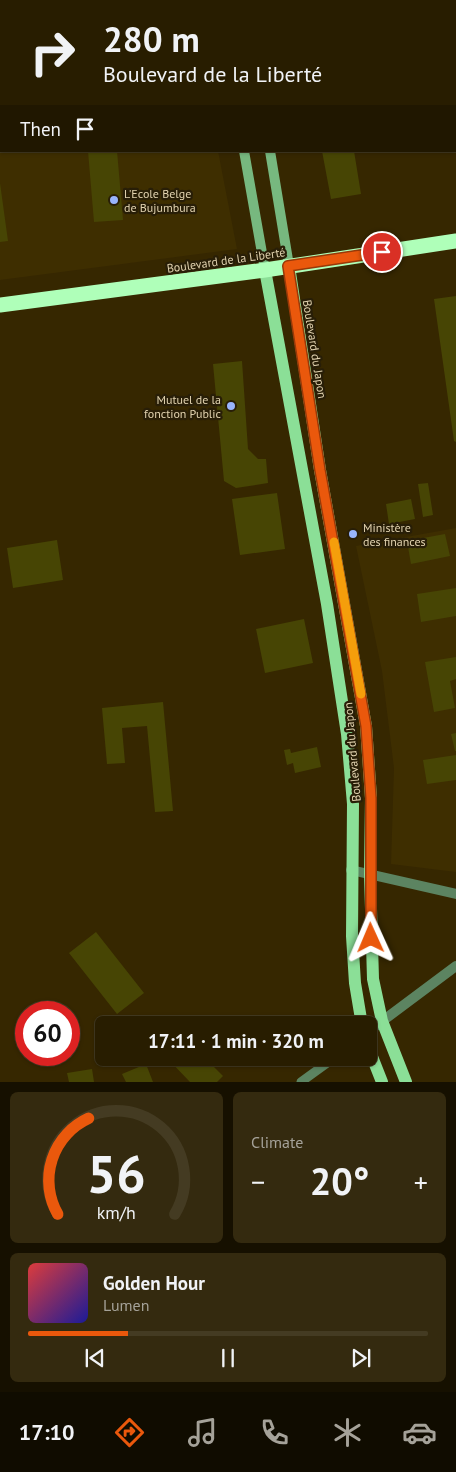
<!DOCTYPE html>
<meta charset="utf-8">
<style>
:root{--surface:#281d00;--page:#342a0f;--text:#f1f3f6;--muted:#a5a299;--line:#443b22;--accent:#ea580c}
body{margin:0;font-family:"PT Sans",sans-serif;background:var(--page);color:var(--text);height:100vh;display:flex;flex-direction:column;font-size:19px;white-space:nowrap}
*{box-sizing:border-box;margin:0}
p{font-size:16px;color:var(--muted)}
.icon{flex:none;width:28px;height:28px;fill:none;stroke:currentColor;stroke-width:2;stroke-linecap:round;stroke-linejoin:round}
.map{position:relative;height:1082px;overflow:hidden}
.side{display:flex;flex-direction:column;gap:10px;padding:10px;background:#161000;flex:1}
.side>*{flex:none}
.banner{position:absolute;left:0px;top:0px;width:456px;height:152px;box-shadow:0 1px 4px #0004,0 0 0 1px var(--line);background:#281d00;color:var(--text);overflow:hidden}
.speed{position:absolute;left:15px;top:1001px;display:flex;gap:10px;font-size:25px;font-weight:700;text-align:center}
.speed>*{display:grid;place-content:center;width:65px;height:65px;border-radius:50%;background:var(--surface);box-shadow:0 1px 4px #0004,0 0 0 1px var(--line);line-height:1}
.speed .limit{border:8px solid #d22;background:#fff;color:#111}
.pin{position:absolute;display:grid;place-items:center;width:42px;height:42px;color:#fff;margin:-21px;border:2px solid #fff;border-radius:50%;box-shadow:0 1px 5px #0007}
.me{position:absolute;width:55px;margin:-28px;rotate:359deg;stroke-linejoin:round;filter:drop-shadow(0 0 4px #0008)}
.turn{display:flex;align-items:center;gap:18px;height:105px;padding:0 20px;font-size:22px}
.turn .icon{width:65px;height:65px;stroke-width:2.5}
.turn b{display:block;font-size:35px;line-height:42px}
.then{display:flex;align-items:center;height:48px;padding:0 20px;background:#0003;gap:10px;font-size:19px}
.big{font-size:38px;font-weight:700;line-height:1.1}
.side .tile{flex:1;display:flex;flex-direction:column;justify-content:center;gap:8px;min-width:0;padding:0 18px;border-radius:8px;background:var(--page)}
.side .dial{align-items:center;gap:0}
.dial svg{height:130px;overflow:visible;fill:none;stroke:var(--line);stroke-width:7;stroke-linecap:round;text-anchor:middle}
.dial text{fill:var(--text);stroke:none}
.song{display:flex;align-items:center;gap:15px}
.cover{width:60px;height:60px;border-radius:8px;background:linear-gradient(135deg,hsl(0 70% 55%),hsl(240 70% 35%))}
.played{height:5px;border-radius:2px;background:linear-gradient(90deg,var(--accent) 25%,var(--line) 25%)}
.keys{display:flex;justify-content:space-around;direction:ltr}
.heat{display:flex;justify-content:space-between;align-items:center;font-size:28px;direction:ltr}
.side .tiles{flex:1;display:grid;gap:10px;grid-template-columns:1fr 1fr}
.tile:last-child{grid-column:span 2}
.trip{position:absolute;left:95px;top:1016px;width:282px;height:50px;border-radius:8px;background:var(--surface);box-shadow:0 1px 4px #0004,0 0 0 1px var(--line);font-weight:700;line-height:50px;text-align:center}
.menu{display:flex;height:80px;justify-content:space-around;align-items:center;background:#100c00;color:var(--muted)}
.menu .icon{width:35px;height:35px}
.menu .selected{color:var(--accent)}
.menu b{font-size:22px;color:var(--text)}
.map>svg:first-child{display:block}
.built{fill:#3e2e00}
.building{fill:#474504}
.lines{fill:none;stroke-linecap:round;stroke-linejoin:round}
.lane{stroke:#5c8461;stroke-width:9}
.street{stroke:#5c8461;stroke-width:10}
.secondary{stroke:#77b87f;stroke-width:10}
.primary{stroke:#8bdf97;stroke-width:12}
.highway{stroke:#afffb9;stroke-width:15}
.route-casing{stroke:#983908;stroke-width:12}
.route{stroke:#ea580c;stroke-width:9}
.slow{stroke:#f59e0b;stroke-width:9}
.poi-dot{fill:#99b5fd;stroke:#281e07;stroke-width:2}
.labels{text-anchor:middle;dominant-baseline:central;stroke-width:4.5;stroke-linejoin:round;paint-order:stroke}
.poi-label{font-size:12px;fill:#e1d2af;stroke:#281e07;text-anchor:start}
.street-label{font-size:12px;fill:#e1d2af;stroke:#281e07}
</style>
<div class="map">
<svg width="456" height="1082" viewBox="0 0 456 1082">
<rect width="100%" height="100%" fill="#362700"/>
<path class="built" d="M0 59H1V151H218L237 249 0 280Z
M456 528V872L391 864 394 768 382 671 356 546Z"/>
<path class="building" d="M88 151H117L123 220 94 222Z
M322 151H354L361 194 331 199Z
M0 183 8 241 0 242Z
M456 296V442L454 441 434 299Z
M242 361 248 449 258 459H266L268 483 236 488 224 481 213 364Z
M428 483 433 515 423 517 418 484Z
M277 493 285 549 240 555 232 499Z
M411 499 415 519 389 524 386 504Z
M445 534 450 556 411 564 407 541Z
M57 540 63 580 13 588 7 548Z
M456 588V616L421 622 417 594Z
M304 619 313 663 265 673 256 629Z
M456 657V679L450 681 455 708 434 712 425 662Z
M163 702 173 811 155 812 147 726 122 728 125 763 107 764 102 708Z
M456 733V751H455L451 734Z
M317 747 321 767 295 773 293 763 287 765 284 750 290 749 291 753Z
M456 755V780L427 784 423 760Z
M96 932 144 993 117 1014 69 953Z
M167 1058H205L223 1076 217 1082H190Z
M146 1064 153 1082H126L122 1074Z
M92 1069 94 1082H69L67 1073Z"/>
<g class="lines">
<path class="lane" d="M301 1082 334 1058"/>
<path class="street" d="M252 1 265 0
M0 34H1
M351 870 456 894
M369 1031 456 966"/>
<path class="secondary" d="M217 0V1
M245 0V1
M244 151 265 270
M270 151 289 266"/>
<path class="primary" d="M289 266 320 470 366 726 371 798 370 874 373 979 382 1021 406 1082
M265 270 327 604 347 734 353 804 352 936 355 983 362 1025
M369 1049 382 1082"/>
<path class="highway" d="M0 305 265 270 456 241"/>
</g>
<g class="lines">
<g class="route-casing">
<path id="route" d="M371 938V798L366 726 320 470 288 266 382 252"/>
</g>
<use href="#route" class="route"/>
<path class="slow" d="M334 542 361 694"/>
</g>
<g class="poi-dot">
<circle cx="114" cy="200" r="5"/>
<circle cx="231" cy="406" r="5"/>
<circle cx="353" cy="534" r="5"/>
</g>
<g class="labels">
<g class="poi-label">
<text x="124" y="193">L'Ecole Belge<tspan x="124" dy="14">de Bujumbura</tspan></text>
<text x="221" y="399" text-anchor="end">Mutuel de la<tspan x="221" dy="14">fonction Public</tspan></text>
<text x="363" y="527">Ministère<tspan x="363" dy="14">des finances</tspan></text>
</g>
<g class="street-label">
<text transform="translate(226 260) rotate(-8)">Boulevard de la Liberté</text>
<text transform="translate(315 349) rotate(81)">Boulevard du Japon</text>
<text transform="translate(352 752) rotate(-95)">Boulevard du Japon</text>
</g>
</g>
</svg>
<div class="speed"><div class="limit">60</div></div>
<div class="pin" style="left:382px;top:252px;background:#d93025"><svg class="icon" aria-label="arrive" viewBox="0 0 24 24"><path d="M6 21V4h12l-3 4 3 4H6"/></svg></div>
<svg class="me" style="left:371px;top:938px" viewBox="-20 -20 40 40"><path d="M0-17L14 15 0 8-14 15z" fill="#ea580c" stroke="#fff" stroke-width="4"/></svg>
<div class="trip">17:11 · 1 min · 320 m</div>
<div class="banner">
<div class="turn"><svg class="icon" aria-label="right" viewBox="0 0 24 24"><path d="M7 20v-9h11M14 6l5 5-5 5"/></svg><div><b>280 m</b>Boulevard de la Liberté</div></div>
<div class="then">Then<svg class="icon" aria-label="arrive" viewBox="0 0 24 24"><path d="M6 21V4h12l-3 4 3 4H6"/></svg></div>
</div>
</div>
<section class="side">
<div class="tiles">
<div class="tile dial"><svg viewBox="0 0 100 80">
<path d="M14 69A42 42 0 1 1 86 69"/>
<path d="M14 69A42 42 0 0 1 33 10" stroke="#ea580c"/>
<text x="50" y="56" font-size="32" font-weight="700">56</text>
<text x="50" y="72" font-size="11">km/h</text>
</svg></div>
<div class="tile"><p>Climate</p>
<div class="heat"><a>−</a><b class="big">20°</b><a>+</a></div>
</div>
<div class="tile">
<div class="song"><i class="cover"></i><div><b>Golden Hour</b><p>Lumen</p></div></div>
<div class="played"></div>
<div class="keys"><svg class="icon" aria-label="previous" viewBox="0 0 24 24"><path d="M18 5L8 12l10 7zM5 5v14"/></svg><svg class="icon" aria-label="pause" viewBox="0 0 24 24"><path d="M8 5v14M16 5v14"/></svg><svg class="icon" aria-label="next" viewBox="0 0 24 24"><path d="M6 5l10 7-10 7zM19 5v14"/></svg></div>
</div>
</div>
</section>
<nav class="menu">
<b>17:10</b>
<svg class="icon selected" aria-label="directions" viewBox="0 0 24 24"><path d="M12 3l9 9-9 9-9-9zM9 14v-3h6M13 9l2 2-2 2"/></svg>
<svg class="icon" aria-label="music" viewBox="0 0 24 24"><path d="M9 18V5l10-2v13"/><circle cx="6" cy="18" r="3"/><circle cx="16" cy="16" r="3"/></svg>
<svg class="icon" aria-label="phone" viewBox="0 0 24 24"><path d="M5 4h4l2 5-3 2q2 4 5 5l2-3 5 2v4C11 20 4 13 5 4z"/></svg>
<svg class="icon" aria-label="climate" viewBox="0 0 24 24"><path d="M12 3v18M4 7l16 10M4 17L20 7"/></svg>
<svg class="icon" aria-label="car" viewBox="0 0 24 24"><path d="M5 17H2v-5l4-1 3-4h7l3 4 3 1v5h-3M9 17h6M6 11h13"/><circle cx="7" cy="17" r="2"/><circle cx="17" cy="17" r="2"/></svg>
</nav>
